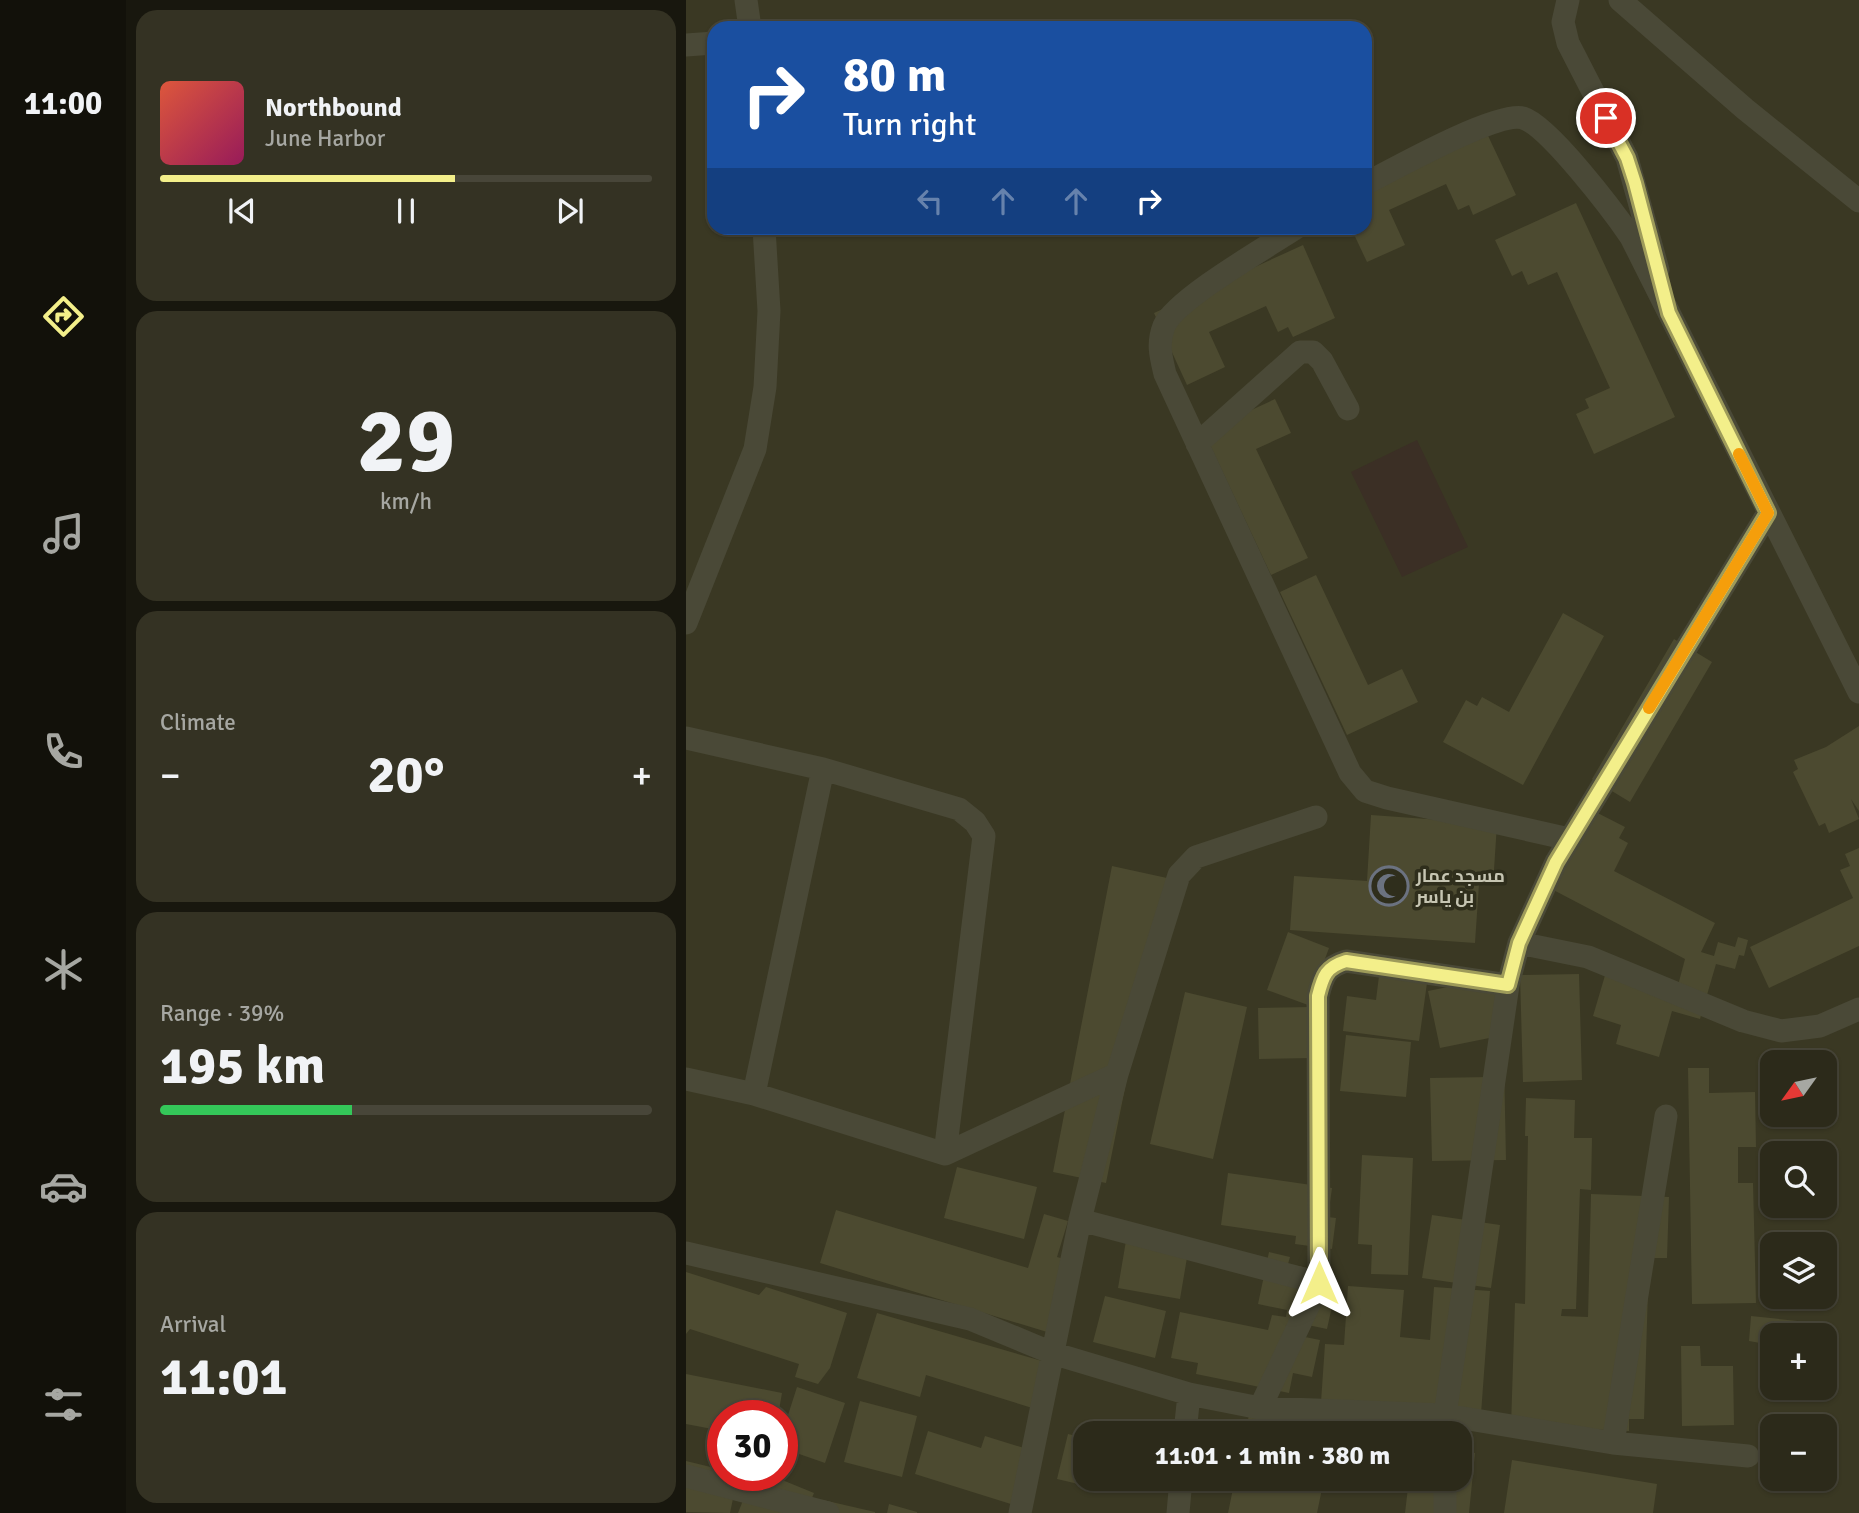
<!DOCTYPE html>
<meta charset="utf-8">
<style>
:root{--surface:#2c2a1a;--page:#343223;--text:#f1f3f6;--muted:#a6a7a2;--line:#484639;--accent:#f3ef8a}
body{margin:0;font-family:Signika,Cairo,sans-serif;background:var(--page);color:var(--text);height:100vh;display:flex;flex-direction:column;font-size:26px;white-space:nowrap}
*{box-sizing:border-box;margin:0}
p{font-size:23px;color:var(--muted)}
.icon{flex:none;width:38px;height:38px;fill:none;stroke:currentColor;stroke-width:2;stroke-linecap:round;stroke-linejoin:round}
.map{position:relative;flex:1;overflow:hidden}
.panel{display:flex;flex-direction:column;gap:10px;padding:10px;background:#18170e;width:560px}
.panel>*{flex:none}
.guide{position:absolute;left:21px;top:21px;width:665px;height:214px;border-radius:21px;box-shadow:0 2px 5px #0004,0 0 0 2px var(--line);background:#1a4fa0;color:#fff;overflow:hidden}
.needle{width:46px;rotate:237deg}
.tools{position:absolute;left:1074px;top:1050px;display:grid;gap:14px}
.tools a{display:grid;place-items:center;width:77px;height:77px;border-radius:14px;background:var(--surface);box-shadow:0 2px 5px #0004,0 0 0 2px var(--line);font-size:35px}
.speed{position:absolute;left:21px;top:1400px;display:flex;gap:14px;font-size:35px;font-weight:700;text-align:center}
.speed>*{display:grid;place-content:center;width:91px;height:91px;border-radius:50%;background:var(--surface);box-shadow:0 2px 5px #0004,0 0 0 2px var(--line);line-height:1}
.speed .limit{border:10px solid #d22;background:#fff;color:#111}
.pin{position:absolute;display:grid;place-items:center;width:60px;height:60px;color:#fff;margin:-30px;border:4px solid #fff;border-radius:50%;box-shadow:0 2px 7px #0007}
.me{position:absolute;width:77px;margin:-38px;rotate:0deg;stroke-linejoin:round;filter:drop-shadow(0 0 5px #0008)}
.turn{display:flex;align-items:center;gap:24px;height:147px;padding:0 21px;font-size:32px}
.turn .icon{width:91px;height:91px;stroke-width:2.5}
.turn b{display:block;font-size:49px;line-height:60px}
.lanes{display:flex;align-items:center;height:66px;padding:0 21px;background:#0003;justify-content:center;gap:35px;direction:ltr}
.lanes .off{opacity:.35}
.big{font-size:52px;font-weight:700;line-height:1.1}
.panel .card{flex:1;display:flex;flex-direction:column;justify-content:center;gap:10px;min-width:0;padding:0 24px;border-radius:21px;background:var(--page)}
.panel .dial{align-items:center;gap:0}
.dial b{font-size:91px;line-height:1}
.song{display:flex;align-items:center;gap:21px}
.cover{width:84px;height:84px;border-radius:10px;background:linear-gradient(135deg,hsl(10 70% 55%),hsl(330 70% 35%))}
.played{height:7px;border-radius:4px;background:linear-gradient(90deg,var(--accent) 60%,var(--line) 60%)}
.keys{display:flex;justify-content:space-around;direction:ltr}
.heat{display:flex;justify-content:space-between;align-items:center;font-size:38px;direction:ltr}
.charge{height:10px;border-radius:5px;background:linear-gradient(90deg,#34c759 39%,var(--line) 0)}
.trip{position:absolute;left:387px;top:1421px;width:399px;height:70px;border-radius:21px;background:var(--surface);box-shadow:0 2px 5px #0004,0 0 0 2px var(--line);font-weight:700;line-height:70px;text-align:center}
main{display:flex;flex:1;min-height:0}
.tab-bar{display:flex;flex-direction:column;width:126px;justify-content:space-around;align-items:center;background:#12110a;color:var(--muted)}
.tab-bar .icon{width:49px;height:49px}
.tab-bar .active{color:var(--accent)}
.tab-bar b{font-size:32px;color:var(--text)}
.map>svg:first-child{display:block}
.green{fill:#3b2f25}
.building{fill:#4c4a30}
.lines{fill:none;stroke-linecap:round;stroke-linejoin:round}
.minor{stroke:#4a4937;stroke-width:23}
.route-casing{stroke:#9e9b5a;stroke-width:18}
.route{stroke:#f3ef8a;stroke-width:12}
.slow{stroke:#f59e0b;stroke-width:12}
.labels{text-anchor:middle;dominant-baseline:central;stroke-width:7;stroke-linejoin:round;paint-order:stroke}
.poi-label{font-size:18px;font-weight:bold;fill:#c6c5b2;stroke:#2f2e1c;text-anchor:start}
</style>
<main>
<nav class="tab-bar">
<b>11:00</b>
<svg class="icon active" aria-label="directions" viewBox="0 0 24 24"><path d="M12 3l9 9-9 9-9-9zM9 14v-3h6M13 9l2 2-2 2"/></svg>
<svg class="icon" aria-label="music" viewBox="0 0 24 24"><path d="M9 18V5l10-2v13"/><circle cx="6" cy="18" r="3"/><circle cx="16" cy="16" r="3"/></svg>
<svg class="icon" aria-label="phone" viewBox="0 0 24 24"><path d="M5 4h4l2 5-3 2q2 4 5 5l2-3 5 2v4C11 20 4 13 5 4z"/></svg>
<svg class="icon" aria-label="climate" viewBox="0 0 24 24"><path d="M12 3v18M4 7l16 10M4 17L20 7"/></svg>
<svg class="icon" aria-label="car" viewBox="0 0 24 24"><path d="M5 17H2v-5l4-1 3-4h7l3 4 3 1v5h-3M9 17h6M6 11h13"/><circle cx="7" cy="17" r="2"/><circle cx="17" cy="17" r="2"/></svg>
<svg class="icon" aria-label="filters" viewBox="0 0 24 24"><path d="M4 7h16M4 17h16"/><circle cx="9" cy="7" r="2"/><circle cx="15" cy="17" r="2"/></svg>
</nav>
<section class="panel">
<div class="card">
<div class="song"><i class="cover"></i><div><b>Northbound</b><p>June Harbor</p></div></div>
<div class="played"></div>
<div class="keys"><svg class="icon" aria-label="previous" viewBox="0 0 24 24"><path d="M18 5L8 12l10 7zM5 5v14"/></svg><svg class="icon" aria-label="pause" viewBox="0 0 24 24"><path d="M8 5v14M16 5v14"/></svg><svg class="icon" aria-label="next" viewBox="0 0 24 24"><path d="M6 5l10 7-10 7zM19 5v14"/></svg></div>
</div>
<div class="card dial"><b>29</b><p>km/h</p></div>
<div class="card"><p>Climate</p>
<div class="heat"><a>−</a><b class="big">20°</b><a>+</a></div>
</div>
<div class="card"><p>Range · 39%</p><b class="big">195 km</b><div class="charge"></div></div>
<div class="card"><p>Arrival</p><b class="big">11:01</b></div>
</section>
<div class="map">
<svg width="1173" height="1513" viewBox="0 0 1173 1513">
<rect width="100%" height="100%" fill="#3a3823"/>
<path class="green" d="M731 440 782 547 716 577 665 472Z"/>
<path class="building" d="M796 123 830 195 787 215 783 205 772 210 760 184 703 210 719 245 681 262 665 228H679V176Z
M890 203 989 417 908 454 890 414 903 408 899 399 924 388 871 272 842 285 836 271 826 276 809 240Z
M617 245 649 318 607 337 602 327 592 332 580 306 523 332 539 367 501 385 468 313Z
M589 399 605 433 570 449 622 558 585 575 518 432Z
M630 575 682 685 716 669 732 702 661 735 594 592Z
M877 613 918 636 837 785 757 742 780 700 791 706 796 697 823 712Z
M988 639 1026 662 944 802 906 779Z
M1173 726V811L1165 799 1173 819 1143 833 1139 823 1133 826 1107 772 1112 769 1108 760 1140 747Z
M896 805 939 827 933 838 942 843 928 871 1029 923 1015 952 1028 956 1032 942 1049 947 1052 937 1062 940 1058 956 1053 955 1049 969 1030 964 1014 1019 986 1011 973 1057 930 1044 935 1025 907 1016 920 972 990 993 999 959 856 884Z
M685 815 811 824 807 885 793 884 789 943 604 930 608 876 681 881Z
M1173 848V946L1083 988 1064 947 1167 898 1154 870 1164 866 1159 854Z
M426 866 481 878 420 1183 367 1172Z
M602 932 643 948 622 1005 581 990Z
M893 974 896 1080 837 1082 834 975Z
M693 976 741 983 733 1041 657 1031 661 996 690 1000Z
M811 977 823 1034 754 1048 742 991Z
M499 992 561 1007 527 1159 464 1144Z
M625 1007 626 1058 573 1059 572 1008Z
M660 1035 725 1042 720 1097 654 1091Z
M818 1062 820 1160 746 1161 744 1078 804 1077Z
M1002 1068H1023V1093L1069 1092 1070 1147H1052V1183H1067L1070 1303 1006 1304Z
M840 1098 889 1100 888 1138H906L905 1190 894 1189 890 1309H876L875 1316 902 1317 905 1194 983 1197 981 1258H963L958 1419H943V1431L825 1426 829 1303 839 1304 842 1136H839Z
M676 1155 727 1158 722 1275 685 1274 686 1245 672 1244Z
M271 1167 351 1187 338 1239 258 1218Z
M542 1173 646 1188 642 1217 650 1218 646 1249 609 1244 610 1236 535 1225Z
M150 1210 342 1268 358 1214 382 1221 371 1257 393 1263 371 1335 134 1263Z
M746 1215 814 1225 805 1288 736 1278Z
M442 1229 504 1240 494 1299 432 1288Z
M583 1252 604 1257 602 1264 633 1270 632 1279 651 1284 641 1329 617 1324 614 1336 634 1340 626 1377 607 1373 603 1393 510 1374 512 1363 485 1358 494 1312 582 1330 586 1315 600 1317 601 1310 572 1304Z
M0 1272 73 1295 80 1287 161 1313 144 1368 132 1384 109 1377 113 1364 4 1329 0 1334Z
M662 1286 718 1290 714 1337 744 1340 748 1287 804 1291 795 1414 635 1402 639 1344 658 1345Z
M419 1296 480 1311 469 1358 407 1342Z
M191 1313 370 1365 356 1411 240 1375 234 1397 171 1378Z
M1065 1316 1121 1322 1120 1335H1087V1360L1073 1358 1074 1343 1063 1341Z
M995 1346H1014L1015 1366H1047L1048 1425 996 1426Z
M0 1374 96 1393 92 1416H37V1431L0 1424Z
M111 1387 159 1403 139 1463 96 1448V1434Z
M174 1401 231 1416 216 1477 158 1462Z
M582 1414 649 1429 648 1433H559L563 1415Z
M242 1431 295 1448 299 1436 351 1452 334 1507 229 1474Z
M382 1434 399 1438V1479H424L422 1491 371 1479Z
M774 1451 789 1453 783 1513H719L723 1479H774Z
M826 1460 971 1484 967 1513H818Z
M0 1461 37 1470V1475H52L44 1513 0 1512Z
M67 1475H84L128 1493 120 1513H52Z
M549 1479H638L631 1513H542Z
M137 1500 189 1512V1513H134Z
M203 1504 231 1512V1513H201Z"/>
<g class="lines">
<path class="minor" d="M60 0 64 28
M882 0 877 22 882 43 941 158 972 270
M934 0 1059 109 1173 201
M0 45 28 43
M679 184C706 170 811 111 837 118 863 126 928 212 945 237L1173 692
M610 228C581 247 490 299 478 326 471 344 475 357 479 374L664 773 679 791 701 798 883 839
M511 444 614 352H627L636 361 662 409
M0 623 69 449 79 387 83 311 78 228
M0 738 137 769 273 809 289 822 298 836 259 1154 68 1094 0 1079
M833 943 902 957 1057 1021 1095 1031 1134 1026 1173 1009
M68 1094 137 769
M259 1154 431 1074
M394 1220 633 1283
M0 1253 284 1319 366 1353 503 1394 574 1408 759 1415 927 1443 1062 1456
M574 1408 633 1283 632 996C637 976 640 967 660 961L822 985
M499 1433 503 1394
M759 1433V1415L822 985 833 943 870 862 1082 513
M927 1443 980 1116
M0 1476 142 1513
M334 1513 394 1220 431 1074 493 875 510 857 630 817
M492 1513 495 1479
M759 1513V1479"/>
</g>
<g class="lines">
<g class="route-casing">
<path id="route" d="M633 1283 632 996C637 976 640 967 660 961L822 985 833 943 870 862 1082 513 983 313 949 183 941 158 920 118"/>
</g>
<use href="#route" class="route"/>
<path class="slow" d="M963 708 1082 513 1053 454"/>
</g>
<defs>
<g id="mosque-ring" transform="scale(2.0125)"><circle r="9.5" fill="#2f2e1c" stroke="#6b7280" stroke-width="1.5"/><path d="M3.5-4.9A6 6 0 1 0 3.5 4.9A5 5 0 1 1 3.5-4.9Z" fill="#6b7280"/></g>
</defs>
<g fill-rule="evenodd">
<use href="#mosque-ring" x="703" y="886"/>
</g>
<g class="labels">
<g class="poi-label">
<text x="730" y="876">مسجد عمار<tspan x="730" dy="21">بن ياسر</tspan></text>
</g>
</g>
</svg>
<div class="tools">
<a><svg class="needle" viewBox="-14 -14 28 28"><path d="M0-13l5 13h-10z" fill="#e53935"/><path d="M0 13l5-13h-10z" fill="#a6a7a2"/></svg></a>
<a><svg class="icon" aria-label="search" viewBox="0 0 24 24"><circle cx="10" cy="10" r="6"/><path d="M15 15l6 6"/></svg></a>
<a><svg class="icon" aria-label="layers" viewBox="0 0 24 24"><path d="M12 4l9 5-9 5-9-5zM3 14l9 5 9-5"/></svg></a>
<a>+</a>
<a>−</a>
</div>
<div class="speed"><div class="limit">30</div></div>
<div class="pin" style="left:920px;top:118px;background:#d93025"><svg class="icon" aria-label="arrive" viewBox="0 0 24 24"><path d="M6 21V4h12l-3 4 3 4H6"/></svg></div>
<svg class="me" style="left:633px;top:1283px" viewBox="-20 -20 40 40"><path d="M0-17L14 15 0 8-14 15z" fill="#f3ef8a" stroke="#fff" stroke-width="4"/></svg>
<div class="trip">11:01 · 1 min · 380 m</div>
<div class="guide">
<div class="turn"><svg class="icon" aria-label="right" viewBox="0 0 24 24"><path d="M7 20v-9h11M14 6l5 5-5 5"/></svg><div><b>80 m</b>Turn right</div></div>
<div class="lanes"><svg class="icon off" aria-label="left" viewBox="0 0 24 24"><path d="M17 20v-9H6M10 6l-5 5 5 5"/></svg><svg class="icon off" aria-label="ahead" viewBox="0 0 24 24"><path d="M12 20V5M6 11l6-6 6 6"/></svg><svg class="icon off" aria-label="ahead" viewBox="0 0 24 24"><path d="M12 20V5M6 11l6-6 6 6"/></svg><svg class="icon" aria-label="right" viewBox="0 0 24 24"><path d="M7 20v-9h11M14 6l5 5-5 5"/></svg></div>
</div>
</div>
</main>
